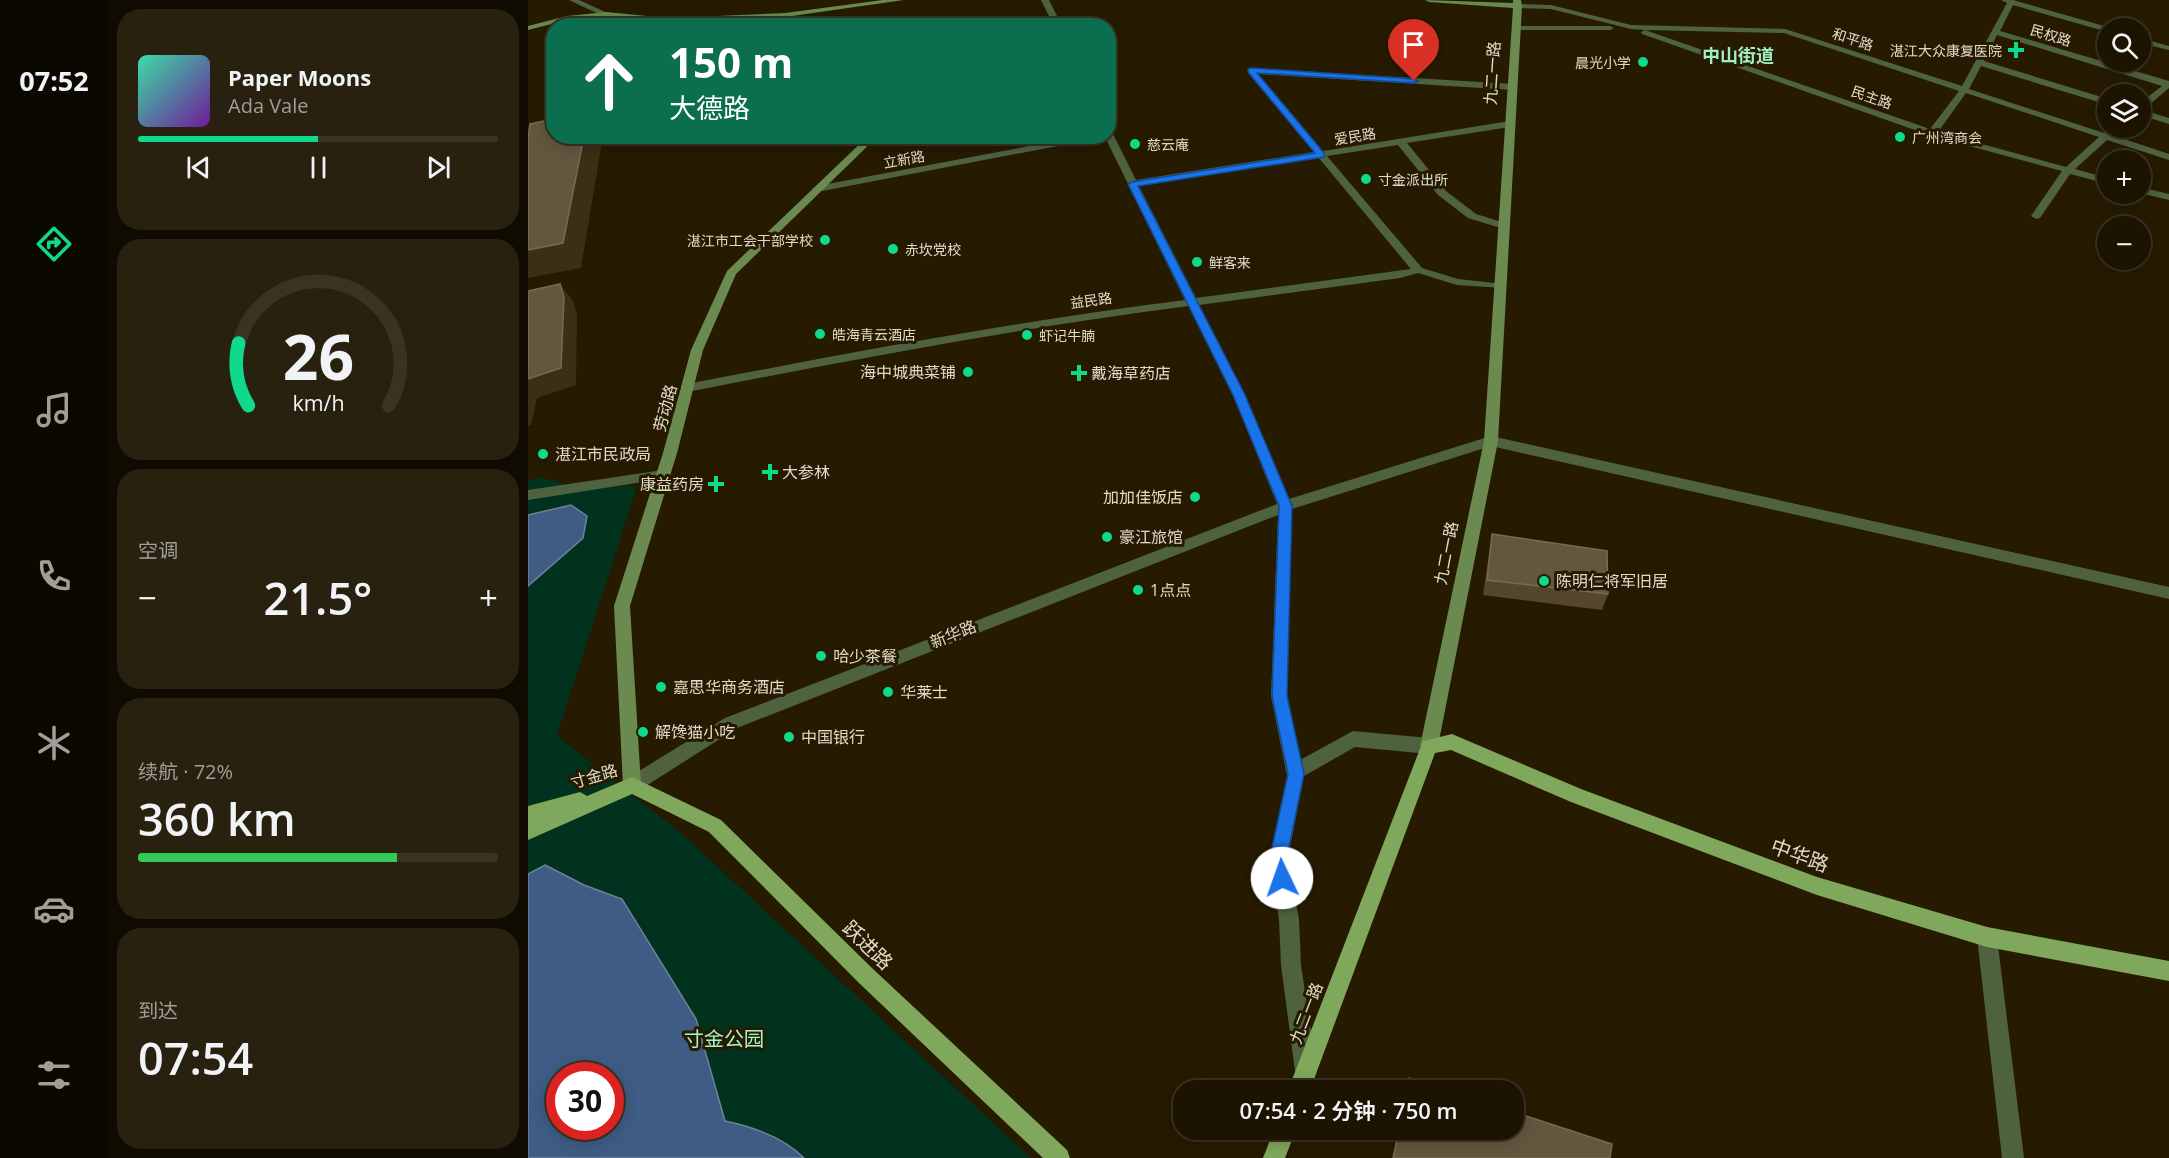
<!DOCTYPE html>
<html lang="zh">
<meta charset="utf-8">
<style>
:root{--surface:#1c1401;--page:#292110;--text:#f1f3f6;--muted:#a09e99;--line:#3a3323;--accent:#0fd98a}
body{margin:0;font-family:"Open Sans","Noto Sans SC",sans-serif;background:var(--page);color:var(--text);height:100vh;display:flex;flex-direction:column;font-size:22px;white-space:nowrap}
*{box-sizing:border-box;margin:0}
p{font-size:20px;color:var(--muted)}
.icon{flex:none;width:33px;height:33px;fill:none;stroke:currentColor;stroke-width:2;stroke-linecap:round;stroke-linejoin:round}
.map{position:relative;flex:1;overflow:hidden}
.drawer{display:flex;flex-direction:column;gap:9px;padding:9px;background:#0f0b01;width:420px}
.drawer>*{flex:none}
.guide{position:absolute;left:18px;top:18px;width:570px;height:126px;border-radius:24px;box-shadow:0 3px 15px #0003,0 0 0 2px var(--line);background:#0b6e4f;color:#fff;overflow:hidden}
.tools{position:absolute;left:1569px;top:18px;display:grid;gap:12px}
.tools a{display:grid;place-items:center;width:54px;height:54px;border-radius:50%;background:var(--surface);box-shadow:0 3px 15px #0003,0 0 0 2px var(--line);font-size:30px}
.speed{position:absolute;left:18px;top:1062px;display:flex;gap:12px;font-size:30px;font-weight:700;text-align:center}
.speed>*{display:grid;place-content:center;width:78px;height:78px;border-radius:50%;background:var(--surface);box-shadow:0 3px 15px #0003,0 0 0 2px var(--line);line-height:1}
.speed .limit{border:9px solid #d22;background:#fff;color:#111}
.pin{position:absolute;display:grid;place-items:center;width:51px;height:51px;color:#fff;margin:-62px -26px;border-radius:50% 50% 50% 0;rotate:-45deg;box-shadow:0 0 6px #0007}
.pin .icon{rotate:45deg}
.me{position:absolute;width:66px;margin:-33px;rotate:357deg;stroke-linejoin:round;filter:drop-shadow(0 0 4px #0008)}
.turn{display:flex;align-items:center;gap:21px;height:126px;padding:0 24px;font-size:27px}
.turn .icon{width:78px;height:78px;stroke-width:2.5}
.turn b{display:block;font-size:42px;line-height:51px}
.big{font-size:45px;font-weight:600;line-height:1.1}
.drawer .widget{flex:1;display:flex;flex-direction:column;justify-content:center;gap:9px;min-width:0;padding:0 21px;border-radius:24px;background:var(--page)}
.drawer .dial{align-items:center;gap:0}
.dial svg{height:156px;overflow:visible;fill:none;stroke:var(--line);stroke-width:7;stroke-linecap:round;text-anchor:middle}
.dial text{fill:var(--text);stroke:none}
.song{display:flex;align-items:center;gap:18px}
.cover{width:72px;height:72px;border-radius:9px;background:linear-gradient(135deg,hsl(160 70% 55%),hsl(280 70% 35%))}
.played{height:6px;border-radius:3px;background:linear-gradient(90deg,var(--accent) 50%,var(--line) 50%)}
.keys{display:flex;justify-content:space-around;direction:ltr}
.heat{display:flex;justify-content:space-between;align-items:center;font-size:33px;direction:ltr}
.charge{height:9px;border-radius:4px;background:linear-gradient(90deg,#34c759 72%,var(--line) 0)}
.trip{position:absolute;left:645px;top:1080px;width:351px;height:60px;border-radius:24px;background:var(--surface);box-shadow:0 3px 15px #0003,0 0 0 2px var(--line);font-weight:600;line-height:60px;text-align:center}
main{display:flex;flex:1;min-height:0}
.dock{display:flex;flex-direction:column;width:108px;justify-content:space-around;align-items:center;background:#0b0800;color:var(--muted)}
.dock .icon{width:42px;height:42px}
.dock .selected{color:var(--accent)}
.dock b{font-size:27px;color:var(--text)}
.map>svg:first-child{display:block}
.green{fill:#01321e;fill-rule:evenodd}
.water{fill:#3e5c84;stroke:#6f8299;stroke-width:1.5;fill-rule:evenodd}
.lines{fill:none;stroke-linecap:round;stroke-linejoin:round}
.street{fill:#4e623f;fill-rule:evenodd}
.secondary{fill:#6a8a50;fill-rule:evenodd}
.primary{fill:#7fa85c;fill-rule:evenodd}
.wall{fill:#54472d}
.shaded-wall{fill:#3b2f14}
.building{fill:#63573e;stroke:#776b54;stroke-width:1.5}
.route{fill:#1a73e8;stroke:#114b97;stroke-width:1.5}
.poi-dot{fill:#0fd98a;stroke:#261b01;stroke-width:2}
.labels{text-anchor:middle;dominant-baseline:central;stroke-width:6;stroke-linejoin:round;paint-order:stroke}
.far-street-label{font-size:14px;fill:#e1daca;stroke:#261b01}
.far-poi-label{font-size:14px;fill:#e1daca;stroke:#261b01;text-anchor:start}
.street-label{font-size:16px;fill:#e1daca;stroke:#261b01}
.poi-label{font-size:16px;fill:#e1daca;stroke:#261b01;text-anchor:start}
.far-district-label{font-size:18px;font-weight:bold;fill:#a0efc1;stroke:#261b01}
.near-street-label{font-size:20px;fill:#e1daca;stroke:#261b01}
.near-park-label{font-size:20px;fill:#a0f6ca;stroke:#261b01}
</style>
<main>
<nav class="dock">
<b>07:52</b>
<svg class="icon selected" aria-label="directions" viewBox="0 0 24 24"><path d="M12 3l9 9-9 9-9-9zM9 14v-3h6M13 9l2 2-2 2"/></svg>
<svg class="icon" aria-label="music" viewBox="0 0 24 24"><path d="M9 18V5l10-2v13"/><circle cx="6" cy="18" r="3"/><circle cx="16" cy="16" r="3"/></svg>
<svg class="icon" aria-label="phone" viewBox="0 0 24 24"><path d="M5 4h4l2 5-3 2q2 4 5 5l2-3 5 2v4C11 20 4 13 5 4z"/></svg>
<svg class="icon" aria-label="climate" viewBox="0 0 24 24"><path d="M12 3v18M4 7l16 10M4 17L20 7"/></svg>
<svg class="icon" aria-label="car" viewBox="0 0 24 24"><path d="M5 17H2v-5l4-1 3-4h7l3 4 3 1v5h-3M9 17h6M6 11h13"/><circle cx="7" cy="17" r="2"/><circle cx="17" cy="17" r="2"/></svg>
<svg class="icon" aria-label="filters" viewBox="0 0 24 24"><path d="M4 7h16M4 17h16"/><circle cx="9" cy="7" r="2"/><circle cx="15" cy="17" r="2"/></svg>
</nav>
<section class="drawer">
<div class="widget">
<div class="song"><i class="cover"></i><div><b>Paper Moons</b><p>Ada Vale</p></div></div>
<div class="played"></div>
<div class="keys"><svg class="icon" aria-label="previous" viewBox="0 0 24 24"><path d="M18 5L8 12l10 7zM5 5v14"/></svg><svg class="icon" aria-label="pause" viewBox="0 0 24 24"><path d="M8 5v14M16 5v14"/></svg><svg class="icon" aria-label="next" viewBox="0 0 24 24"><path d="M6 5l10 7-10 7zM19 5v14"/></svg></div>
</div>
<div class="widget dial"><svg viewBox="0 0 100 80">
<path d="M14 69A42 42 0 1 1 86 69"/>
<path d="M14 69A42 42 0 0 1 9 37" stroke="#0fd98a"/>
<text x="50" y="56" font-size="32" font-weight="700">26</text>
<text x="50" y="72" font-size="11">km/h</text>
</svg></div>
<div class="widget"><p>空调</p>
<div class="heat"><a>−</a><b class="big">21.5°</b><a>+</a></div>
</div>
<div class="widget"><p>续航 · 72%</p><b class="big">360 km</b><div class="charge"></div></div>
<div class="widget"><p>到达</p><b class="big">07:54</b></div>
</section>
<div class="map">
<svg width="1641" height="1158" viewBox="0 0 1641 1158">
<rect width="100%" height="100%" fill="#261b01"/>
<path class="green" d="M13 477 49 488 109 486 29 736 152 832 503 1158H0V481ZM32 1076H82V1126H32Z"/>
<path class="water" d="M43 505 59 516 55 538 0 586V515Z
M17 865 56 885 94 899 168 1019 197 1121C226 1127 255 1137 276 1158H0V874ZM32 1076H82V1126H32Z"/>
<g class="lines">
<path class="street" d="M41 0H51L82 14 75 16Z
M513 0H521L534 26H526Z
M1473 0H1485L1583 28H1580V32L1485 5 1472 31 1641 81V88L1615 110 1641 118V124L1612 115V103L1634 86 1469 35 1456 61 1580 99V105L1453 66 1441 89 1576 133 1581 128H1590L1584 135 1641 154V160L1579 140 1547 169 1580 178V184L1542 174 1512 218 1508 219 1503 216 1534 171 1401 135 1114 34 1113 32 1117 30 1103 29 1023 9 990 8 986 6 990 4 1023 5 1103 25 1257 29 1434 86 1479 3ZM1117 30 1256 33 1431 91 1402 129ZM1438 93 1571 137 1538 167 1410 132Z
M988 26H1082L1086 28 1082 30H985V26Z
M1612 38 1641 46V50L1612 43Z
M723 68 985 84 989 87 985 90 730 74 795 151 982 121 987 124 982 127 879 143 918 191 948 214 980 224V228L976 229 940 218 910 195 870 145 799 156 894 268 930 279 976 284V288L929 285 890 273 872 278 671 305 717 395 761 499 963 436 1641 587V599L963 446 764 509 759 696 772 760 825 731 901 738 907 741 910 746 907 751 901 754 827 747 776 776 760 857 771 920 773 965 789 1071 786 1079 778 1082 770 1079 767 1071 753 965 751 920 742 857 759 776 743 696 750 515 209 728 110 791 104 793 98 791 95 785 98 779 197 718 749 504 705 395 661 306C491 328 327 359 159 392L153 388 159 384C325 352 490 321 657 300L577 137 289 192 284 189 289 186 555 136H580V131L585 134 608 180 786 152 720 73V69ZM790 157 883 269 668 298 611 186Z
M1612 187 1641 194V200L1612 193Z
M135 470 140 472 142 475 140 478 0 500V490Z
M1459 927 1466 930 1469 937 1496 1158H1474L1449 937 1452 930Z"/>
<path class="secondary" d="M355 0H376L257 17 140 22 78 16 39 20 0 30V26L39 16 78 12 140 18 257 13Z
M897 0 985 3V0H993L994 6 970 441 910 746 907 751 901 754 895 751 892 746 956 441 985 8 901 2Z
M340 136H350L208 274 175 350 149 453 102 606 113 785 110 791 104 793 98 791 95 785 86 606 135 453 163 350 199 271Z"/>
<path class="primary" d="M924 734 1053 789 1289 877 1459 927 1641 961V981L1459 947 1289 895 1043 802 923 750 907 753 782 1090H760L895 741Z
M104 777 193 820 345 969 539 1150 542 1158H515L331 983 181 832 104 794 0 840V806L52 792 59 796Z
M746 1130H768L757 1158H735Z"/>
</g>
<path class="wall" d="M964 534 1080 594 1074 610 955 595Z"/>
<path class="shaded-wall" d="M56 136H75L53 268 0 278V250Z
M32 284 45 301 49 314 48 385 9 398 3 425 0 426V379Z"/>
<path class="building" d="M26 119V136H56L35 243 0 250V139L2 124Z
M32 284 36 297 33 368 0 379V291Z
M964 534 1079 551 1080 594 959 580Z
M881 1078 920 1090H879Z
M986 1112 1084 1144 1082 1158H865L871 1130H986Z"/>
<path class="route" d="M723 68 886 79 890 81 886 83 729 73 796 153V157L610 186 717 395 764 506 759 696 776 774 759 857 763 878 760 884 754 887 748 884 742 857 760 774 744 696 751 506 705 395 600 184 604 182 787 153 720 72V69Z"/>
<g class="poi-dot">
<path d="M1485 41h6v6h6v6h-6v6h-6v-6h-6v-6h6z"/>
<circle cx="1115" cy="62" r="6"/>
<circle cx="1372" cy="137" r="6"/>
<circle cx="607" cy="144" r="6"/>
<circle cx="838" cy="179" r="6"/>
<circle cx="297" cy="240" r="6"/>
<circle cx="365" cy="249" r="6"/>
<circle cx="669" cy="262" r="6"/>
<circle cx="292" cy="334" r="6"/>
<circle cx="499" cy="335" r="6"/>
<circle cx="440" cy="372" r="6"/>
<path d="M548 364h6v6h6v6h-6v6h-6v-6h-6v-6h6z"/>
<circle cx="15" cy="454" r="6"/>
<path d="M239 463h6v6h6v6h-6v6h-6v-6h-6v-6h6z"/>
<path d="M185 475h6v6h6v6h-6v6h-6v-6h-6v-6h6z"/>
<circle cx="667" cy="497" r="6"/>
<circle cx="579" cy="537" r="6"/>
<circle cx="1016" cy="581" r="6"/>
<circle cx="610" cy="590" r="6"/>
<circle cx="293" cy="656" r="6"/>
<circle cx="133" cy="687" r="6"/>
<circle cx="360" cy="692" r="6"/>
<circle cx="115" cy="732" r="6"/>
<circle cx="261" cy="737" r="6"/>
</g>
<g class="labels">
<g class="far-street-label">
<text transform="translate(1523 35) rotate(17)">民权路</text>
<text transform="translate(1325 39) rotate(18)">和平路</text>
<text transform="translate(1344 97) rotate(19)">民主路</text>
<text transform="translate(827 136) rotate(-9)">爱民路</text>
<text transform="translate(376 159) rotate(-10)">立新路</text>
<text transform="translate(563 300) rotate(-8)">益民路</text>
</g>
<g class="far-poi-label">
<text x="1474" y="50" text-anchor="end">湛江大众康复医院</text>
<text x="1103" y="62" text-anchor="end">晨光小学</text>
<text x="1384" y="137">广州湾商会</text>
<text x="619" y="144">慈云庵</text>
<text x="850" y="179">寸金派出所</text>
<text x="285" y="240" text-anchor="end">湛江市工会干部学校</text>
<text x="377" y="249">赤坎党校</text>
<text x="681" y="262">鲜客来</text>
<text x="304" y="334">皓海青云酒店</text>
<text x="511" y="335">虾记牛腩</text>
</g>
<g class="street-label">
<text transform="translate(964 73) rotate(-86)">九二一路</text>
<text transform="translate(137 408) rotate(-75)">劳动路</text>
<text transform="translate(918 553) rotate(-79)">九二一路</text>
<text transform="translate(425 634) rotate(-22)">新华路</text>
<text transform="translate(66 776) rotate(-16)">寸金路</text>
<text transform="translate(778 1013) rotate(-69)">九二一路</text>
</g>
<g class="poi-label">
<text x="428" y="372" text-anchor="end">海中城典菜铺</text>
<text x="563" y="373">戴海草药店</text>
<text x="27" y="454">湛江市民政局</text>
<text x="254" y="472">大参林</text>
<text x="176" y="484" text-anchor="end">康益药房</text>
<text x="655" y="497" text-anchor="end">加加佳饭店</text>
<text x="591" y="537">豪江旅馆</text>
<text x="1028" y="581">陈明仁将军旧居</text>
<text x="622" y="590">1点点</text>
<text x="305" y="656">哈少茶餐</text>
<text x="145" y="687">嘉思华商务酒店</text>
<text x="372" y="692">华莱士</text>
<text x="127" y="732">解馋猫小吃</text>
<text x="273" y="737">中国银行</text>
</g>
<g class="far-district-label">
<text x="1210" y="55">中山街道</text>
</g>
<g class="near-street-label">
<text transform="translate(1272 855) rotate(20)">中华路</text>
<text transform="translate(340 945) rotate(44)">跃进路</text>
</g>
<g class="near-park-label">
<text x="196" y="1038">寸金公园</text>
</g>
</g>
</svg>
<div class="tools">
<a><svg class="icon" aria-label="search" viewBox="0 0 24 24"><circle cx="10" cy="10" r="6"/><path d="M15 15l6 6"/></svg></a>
<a><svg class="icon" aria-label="layers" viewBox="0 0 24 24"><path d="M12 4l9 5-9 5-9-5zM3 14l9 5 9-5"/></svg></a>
<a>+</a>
<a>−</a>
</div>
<div class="speed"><div class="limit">30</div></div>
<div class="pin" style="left:886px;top:81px;background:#d93025"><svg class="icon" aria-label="arrive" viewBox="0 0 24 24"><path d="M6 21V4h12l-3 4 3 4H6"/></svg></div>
<svg class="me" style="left:754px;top:878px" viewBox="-20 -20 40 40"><circle r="19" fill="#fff"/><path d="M0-13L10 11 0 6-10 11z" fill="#1a73e8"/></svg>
<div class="trip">07:54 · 2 分钟 · 750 m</div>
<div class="guide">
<div class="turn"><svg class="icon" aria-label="ahead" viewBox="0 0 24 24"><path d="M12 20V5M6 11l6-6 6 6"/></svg><div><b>150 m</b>大德路</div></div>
</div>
</div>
</main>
